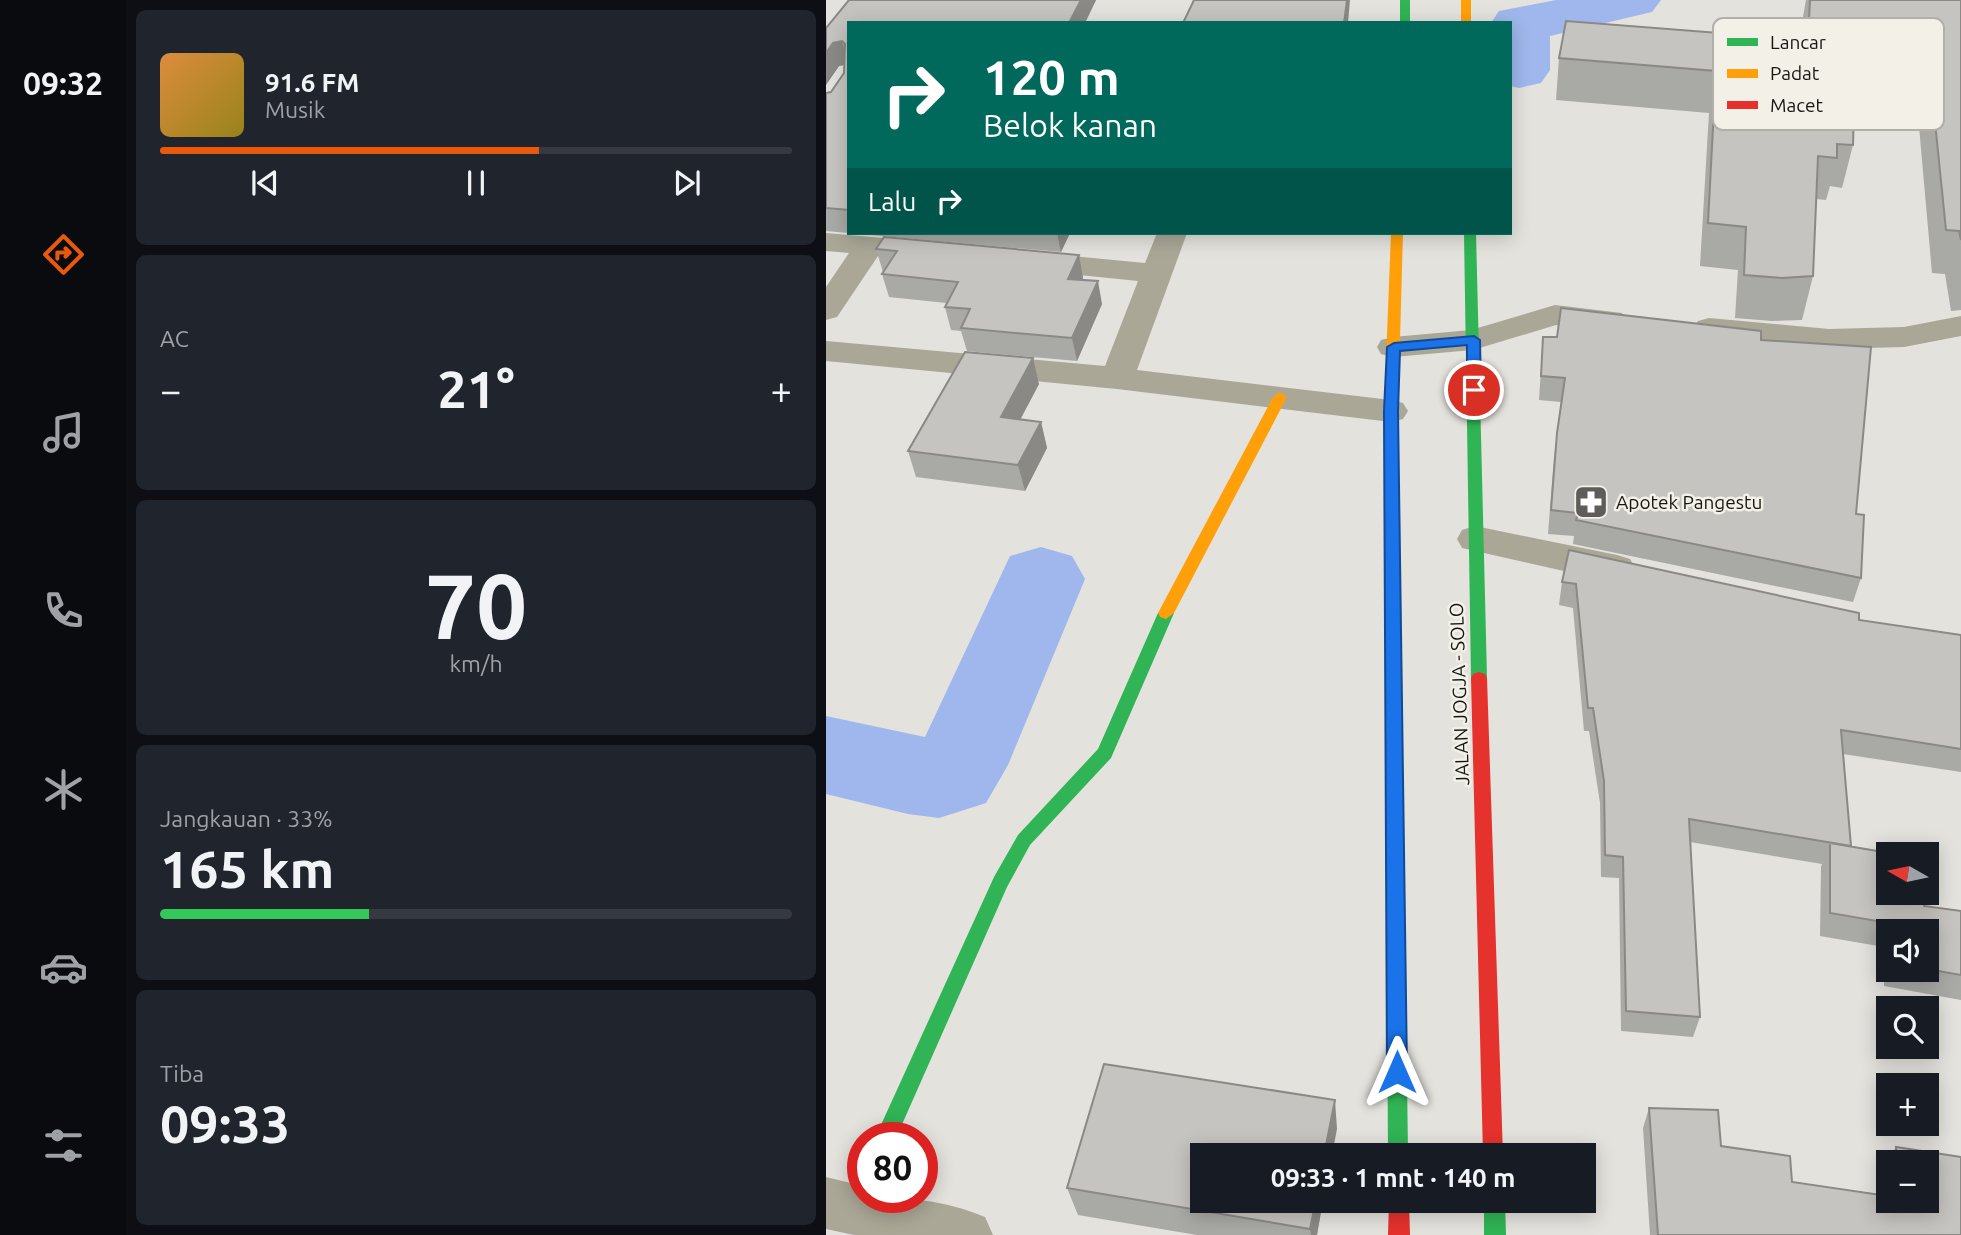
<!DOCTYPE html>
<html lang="id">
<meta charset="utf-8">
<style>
:root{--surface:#171b24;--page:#20242c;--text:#f1f3f6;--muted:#9ea1a6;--line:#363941;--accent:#ea580c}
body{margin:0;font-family:Ubuntu,sans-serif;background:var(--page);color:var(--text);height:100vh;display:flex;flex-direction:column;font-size:26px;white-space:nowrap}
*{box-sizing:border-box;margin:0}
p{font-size:23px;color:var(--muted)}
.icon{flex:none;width:38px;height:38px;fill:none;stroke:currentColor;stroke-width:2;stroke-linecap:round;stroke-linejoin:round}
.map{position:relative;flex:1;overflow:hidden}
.drawer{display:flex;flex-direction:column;gap:10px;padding:10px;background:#0d0f14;width:700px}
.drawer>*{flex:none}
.banner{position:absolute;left:21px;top:21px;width:665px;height:214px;border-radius:0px;box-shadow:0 4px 18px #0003;background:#00695c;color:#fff;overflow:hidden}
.needle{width:46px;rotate:279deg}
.buttons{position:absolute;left:1050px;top:842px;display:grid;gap:14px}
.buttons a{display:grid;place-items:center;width:63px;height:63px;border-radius:0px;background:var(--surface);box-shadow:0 4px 18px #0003;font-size:35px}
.speed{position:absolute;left:21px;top:1122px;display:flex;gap:14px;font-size:35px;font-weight:700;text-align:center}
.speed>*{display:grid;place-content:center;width:91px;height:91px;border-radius:50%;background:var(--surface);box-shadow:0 4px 18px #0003;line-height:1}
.speed .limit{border:10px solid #d22;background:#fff;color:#111}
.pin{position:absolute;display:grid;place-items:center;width:60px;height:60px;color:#fff;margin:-30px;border:4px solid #fff;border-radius:50%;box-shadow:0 2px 7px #0007}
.me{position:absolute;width:77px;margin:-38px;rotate:0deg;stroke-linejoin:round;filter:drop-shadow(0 0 5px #0008)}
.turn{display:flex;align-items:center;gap:24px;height:147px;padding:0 21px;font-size:32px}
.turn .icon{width:91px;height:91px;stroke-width:2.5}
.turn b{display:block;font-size:49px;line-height:60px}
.then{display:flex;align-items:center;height:66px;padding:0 21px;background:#0003;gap:14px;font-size:26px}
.big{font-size:52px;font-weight:700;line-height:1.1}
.drawer .tile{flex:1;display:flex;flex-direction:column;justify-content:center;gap:10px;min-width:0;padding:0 24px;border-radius:10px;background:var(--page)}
.drawer .dial{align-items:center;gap:0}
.dial b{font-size:91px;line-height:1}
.song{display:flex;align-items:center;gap:21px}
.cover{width:84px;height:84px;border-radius:10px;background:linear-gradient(135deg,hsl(30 70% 55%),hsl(50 70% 35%))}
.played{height:7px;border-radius:4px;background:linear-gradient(90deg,var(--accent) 60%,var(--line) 60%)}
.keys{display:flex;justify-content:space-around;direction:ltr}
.heat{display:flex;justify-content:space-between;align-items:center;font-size:38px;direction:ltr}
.charge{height:10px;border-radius:5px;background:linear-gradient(90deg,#34c759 33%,var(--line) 0)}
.trip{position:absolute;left:364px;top:1143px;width:406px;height:70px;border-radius:0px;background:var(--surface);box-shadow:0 4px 18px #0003;font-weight:700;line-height:70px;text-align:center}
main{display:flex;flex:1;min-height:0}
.dock{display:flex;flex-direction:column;width:126px;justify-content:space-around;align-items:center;background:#090b0e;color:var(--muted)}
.dock .icon{width:49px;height:49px}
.dock .current{color:var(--accent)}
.dock b{font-size:32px;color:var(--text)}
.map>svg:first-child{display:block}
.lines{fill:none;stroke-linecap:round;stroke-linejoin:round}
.river{fill:#9fb7ec;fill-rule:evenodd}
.street{fill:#aaa797;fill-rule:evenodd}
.fast{fill:#30b455;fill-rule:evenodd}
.slow{fill:#ff9f0a;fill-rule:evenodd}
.jam{fill:#e5322d;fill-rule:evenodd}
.wall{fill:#a9a9a5;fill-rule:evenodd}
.shaded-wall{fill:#8a8986}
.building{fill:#c5c4c0;stroke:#8a8986;stroke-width:2}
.route{fill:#1a73e8;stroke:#114b97;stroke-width:2}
.labels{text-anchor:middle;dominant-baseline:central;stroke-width:5;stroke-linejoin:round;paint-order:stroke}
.poi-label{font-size:19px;fill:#171613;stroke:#f3f1e7;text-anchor:start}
.street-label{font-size:19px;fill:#171613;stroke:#f3f1e7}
.key{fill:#f3f1e7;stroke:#b1afa7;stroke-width:2}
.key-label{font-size:19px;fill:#171613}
</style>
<main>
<nav class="dock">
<b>09:32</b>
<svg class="icon current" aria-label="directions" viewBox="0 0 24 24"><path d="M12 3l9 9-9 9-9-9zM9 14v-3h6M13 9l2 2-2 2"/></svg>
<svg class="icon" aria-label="music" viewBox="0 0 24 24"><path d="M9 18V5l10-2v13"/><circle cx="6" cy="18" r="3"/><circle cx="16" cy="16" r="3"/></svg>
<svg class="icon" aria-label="phone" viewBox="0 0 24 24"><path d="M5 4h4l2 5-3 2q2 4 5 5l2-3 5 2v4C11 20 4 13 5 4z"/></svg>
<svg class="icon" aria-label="climate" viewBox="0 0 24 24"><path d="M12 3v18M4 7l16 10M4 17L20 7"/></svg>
<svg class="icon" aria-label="car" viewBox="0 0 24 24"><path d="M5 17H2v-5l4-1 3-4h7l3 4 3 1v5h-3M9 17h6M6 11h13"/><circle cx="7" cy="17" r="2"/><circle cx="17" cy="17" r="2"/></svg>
<svg class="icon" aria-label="filters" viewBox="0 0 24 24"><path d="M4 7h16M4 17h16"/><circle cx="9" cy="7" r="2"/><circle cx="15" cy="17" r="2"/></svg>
</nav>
<section class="drawer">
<div class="tile">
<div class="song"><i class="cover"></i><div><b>91.6 FM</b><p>Musik</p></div></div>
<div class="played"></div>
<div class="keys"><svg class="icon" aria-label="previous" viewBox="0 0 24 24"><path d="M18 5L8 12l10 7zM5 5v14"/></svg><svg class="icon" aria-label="pause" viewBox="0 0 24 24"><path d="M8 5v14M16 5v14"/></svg><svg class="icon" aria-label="next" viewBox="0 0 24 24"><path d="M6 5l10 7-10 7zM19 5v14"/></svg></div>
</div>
<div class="tile"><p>AC</p>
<div class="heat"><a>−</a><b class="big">21°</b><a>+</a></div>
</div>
<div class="tile dial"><b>70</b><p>km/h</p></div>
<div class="tile"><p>Jangkauan · 33%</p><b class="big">165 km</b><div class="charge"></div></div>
<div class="tile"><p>Tiba</p><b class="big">09:33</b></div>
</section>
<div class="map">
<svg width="1135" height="1235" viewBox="0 0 1135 1235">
<rect width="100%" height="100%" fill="#e3e2dd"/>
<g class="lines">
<path class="river" d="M730 0H835L826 12 724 36V70L715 83 693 88 684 86V23H665L673 11Z
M215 547 246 556 259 579 182 765 160 803 113 818 82 814 0 794V716L99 737 184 556Z"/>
<path class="street" d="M0 233 102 242 113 245 117 251 113 257 102 260 52 256 11 317 0 320V287L23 253 0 251Z
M331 233H361L311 370 565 400 577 403 582 411 577 419 565 422 291 389 0 361V341L279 366 312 281 204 270 193 268 189 261 193 254 204 252 319 263Z
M729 305 796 313 801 320 796 327 785 330 730 325 647 350 567 357 555 354 551 347 555 340 567 337 645 330Z
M1135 316V336L1078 347 1003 349 883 338 872 335 867 328 872 321 883 318 1003 329 1078 327Z
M649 526 791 555 804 559 810 569 804 579 791 583 636 548 631 539 636 530Z
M0 1177 37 1186V1197C81 1197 118 1200 159 1217L167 1235H28L0 1229Z"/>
<path class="fast" d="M574 0H584V23H574Z
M638 233H650L661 678 659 682H647L645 678Z
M340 607 348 613 285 758 204 845 181 887 70 1138H49L168 877 192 835 272 749 332 613Z
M569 832 575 835 578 840 582 1155H562L560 840 563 835Z
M658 1200H679L680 1235H658Z"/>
<path class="slow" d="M635 0H645V23H635Z
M565 233H577L572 411 578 840 575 845 569 848 563 845 560 840 558 411Z
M454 392 461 397 348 613 340 619 334 617 332 613 447 397Z"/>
<path class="jam" d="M653 672 659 674 661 678 677 1155H657L645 678 647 674Z
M563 1200H583L584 1235H562Z"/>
</g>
<path class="wall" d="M23 0H270L259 23H23V233H244L235 252 0 231V93L5 92 18 73 19 65 13 66 0 85V28Z
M980 0H1135V310L1125 311 1119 274 1106 273 1092 115 1028 109 1027 145 1016 188 1004 186 1000 200 990 199 987 276 976 320 946 321 909 318 912 270 874 266 883 113 730 100 733 58 975 40 977 17Z
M50 249 253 255 257 278V280L276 304 251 361 141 351 135 331 125 330 119 307 120 303 63 297 56 274 58 272H57Z
M717 337 935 340 1030 514 1035 578 1027 602 747 544 748 536 722 534 728 457 735 402 713 400Z
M213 384 194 419 215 422 221 448 199 491 90 477 82 451Z
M736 582 1033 620 1135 635V772L1017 754 1024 847 1098 906 1135 911V1000L1058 986V947L994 936 995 867 996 864 864 842 874 1017 867 1037 795 1031 793 878 775 877 774 803 763 731H758L747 608 733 605ZM1062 931H1101V970H1062Z
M823 1108 892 1110 895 1146 964 1156 966 1182 1059 1195 1058 1167 1070 1147 1135 1157V1235H824L817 1128ZM1062 1162H1101V1200H1062Z
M511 1129 376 1200H497L491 1235H371L252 1215 241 1188Z"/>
<path class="shaded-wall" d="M255 0H270L259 23H243Z
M521 0H524L522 23H518Z
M16 41 22 64 13 66 0 85V53L7 43Z
M231 233H244L235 252Z
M253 255 257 278 246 302 242 279Z
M272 281 276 304 251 361 246 338Z
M207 358 213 384 182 443 175 417Z
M215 422 221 448 199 491 192 465Z
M509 1100 511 1129 506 1155H498Z
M490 1200H497L491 1235H485L484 1229Z"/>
<path class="building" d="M23 0H255L243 23H23V210L0 208V93L5 92 18 73 19 44 16 41 7 43 0 53V28Z
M368 0H521L518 23H357Z
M984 0H1135V240L1133 231 1120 230 1104 73 1029 67 1027 145 1011 144V158L992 156 987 276 956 278 918 275 920 227 882 223 890 71 733 58 740 21 982 40Z
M58 237 253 255 242 279 272 281 246 338 135 328 144 309 119 307 132 282 56 274 71 251 50 249Z
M735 308 935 331V340L1045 347 1030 514 1038 515 1035 578 750 520 752 513 725 510 731 433 739 378 715 376 717 337H731Z
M139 352 207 358 175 417 215 422 192 465 82 451Z
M743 550 1033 613V620L1135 635V749L1015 730 1025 846 863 819 874 1017 800 1011 797 857 779 855 778 781 767 708H762L750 584 736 582Z
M1004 843 1069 854H1062V892H1098V906L1135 911V975L1101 969V931H1069V924L1004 913Z
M278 1064 509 1100 498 1155H376V1200H490L484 1229 241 1188Z
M823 1108 892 1110 895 1146 964 1156 966 1182 1062 1196V1200H1101V1162H1071L1070 1147 1135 1157V1235H832Z"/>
<path class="route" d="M648 336 654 340 655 390 648 394 641 390V345L574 351 572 411 581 1072 578 1079 571 1082 564 1079 561 1072 558 411 561 347 568 343Z"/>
<defs>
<g id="pharmacy-square" transform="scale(1.75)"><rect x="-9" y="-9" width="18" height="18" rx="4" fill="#5e5d5a" stroke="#f3f1e7"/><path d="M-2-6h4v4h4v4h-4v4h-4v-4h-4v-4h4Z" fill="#fff"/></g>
</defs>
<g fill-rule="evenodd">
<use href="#pharmacy-square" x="765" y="502"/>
</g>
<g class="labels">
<g class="poi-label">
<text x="790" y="502">Apotek Pangestu</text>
</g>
<g class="street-label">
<text transform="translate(633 694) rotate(-92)">JALAN JOGJA - SOLO</text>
</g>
</g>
<rect x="887" y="18" width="231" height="112" rx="10" class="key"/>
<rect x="901" y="38" width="31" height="8" fill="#30b455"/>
<rect x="901" y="69" width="31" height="9" fill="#ff9f0a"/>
<rect x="901" y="101" width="31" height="8" fill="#e5322d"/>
<g class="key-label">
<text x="944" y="49">Lancar</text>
<text x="944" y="80">Padat</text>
<text x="944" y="112">Macet</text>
</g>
</svg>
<div class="buttons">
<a><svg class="needle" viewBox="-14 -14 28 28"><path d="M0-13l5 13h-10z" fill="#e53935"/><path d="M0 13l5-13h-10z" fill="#9ea1a6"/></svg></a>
<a><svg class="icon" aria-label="sound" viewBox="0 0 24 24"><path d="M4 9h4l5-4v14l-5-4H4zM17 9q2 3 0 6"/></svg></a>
<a><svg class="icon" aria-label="search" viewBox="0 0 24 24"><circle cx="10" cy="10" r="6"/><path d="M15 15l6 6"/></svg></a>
<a>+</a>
<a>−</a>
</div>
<div class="speed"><div class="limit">80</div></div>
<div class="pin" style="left:648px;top:390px;background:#d93025"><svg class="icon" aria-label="arrive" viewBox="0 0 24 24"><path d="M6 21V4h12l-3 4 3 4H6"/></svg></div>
<svg class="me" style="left:571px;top:1072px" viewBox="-20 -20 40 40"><path d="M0-17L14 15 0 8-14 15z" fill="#1a73e8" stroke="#fff" stroke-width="4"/></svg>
<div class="trip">09:33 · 1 mnt · 140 m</div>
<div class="banner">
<div class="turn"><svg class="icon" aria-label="right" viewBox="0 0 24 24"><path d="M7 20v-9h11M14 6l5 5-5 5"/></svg><div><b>120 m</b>Belok kanan</div></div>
<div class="then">Lalu<svg class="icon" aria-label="right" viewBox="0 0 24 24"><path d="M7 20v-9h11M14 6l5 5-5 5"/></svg></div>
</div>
</div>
</main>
